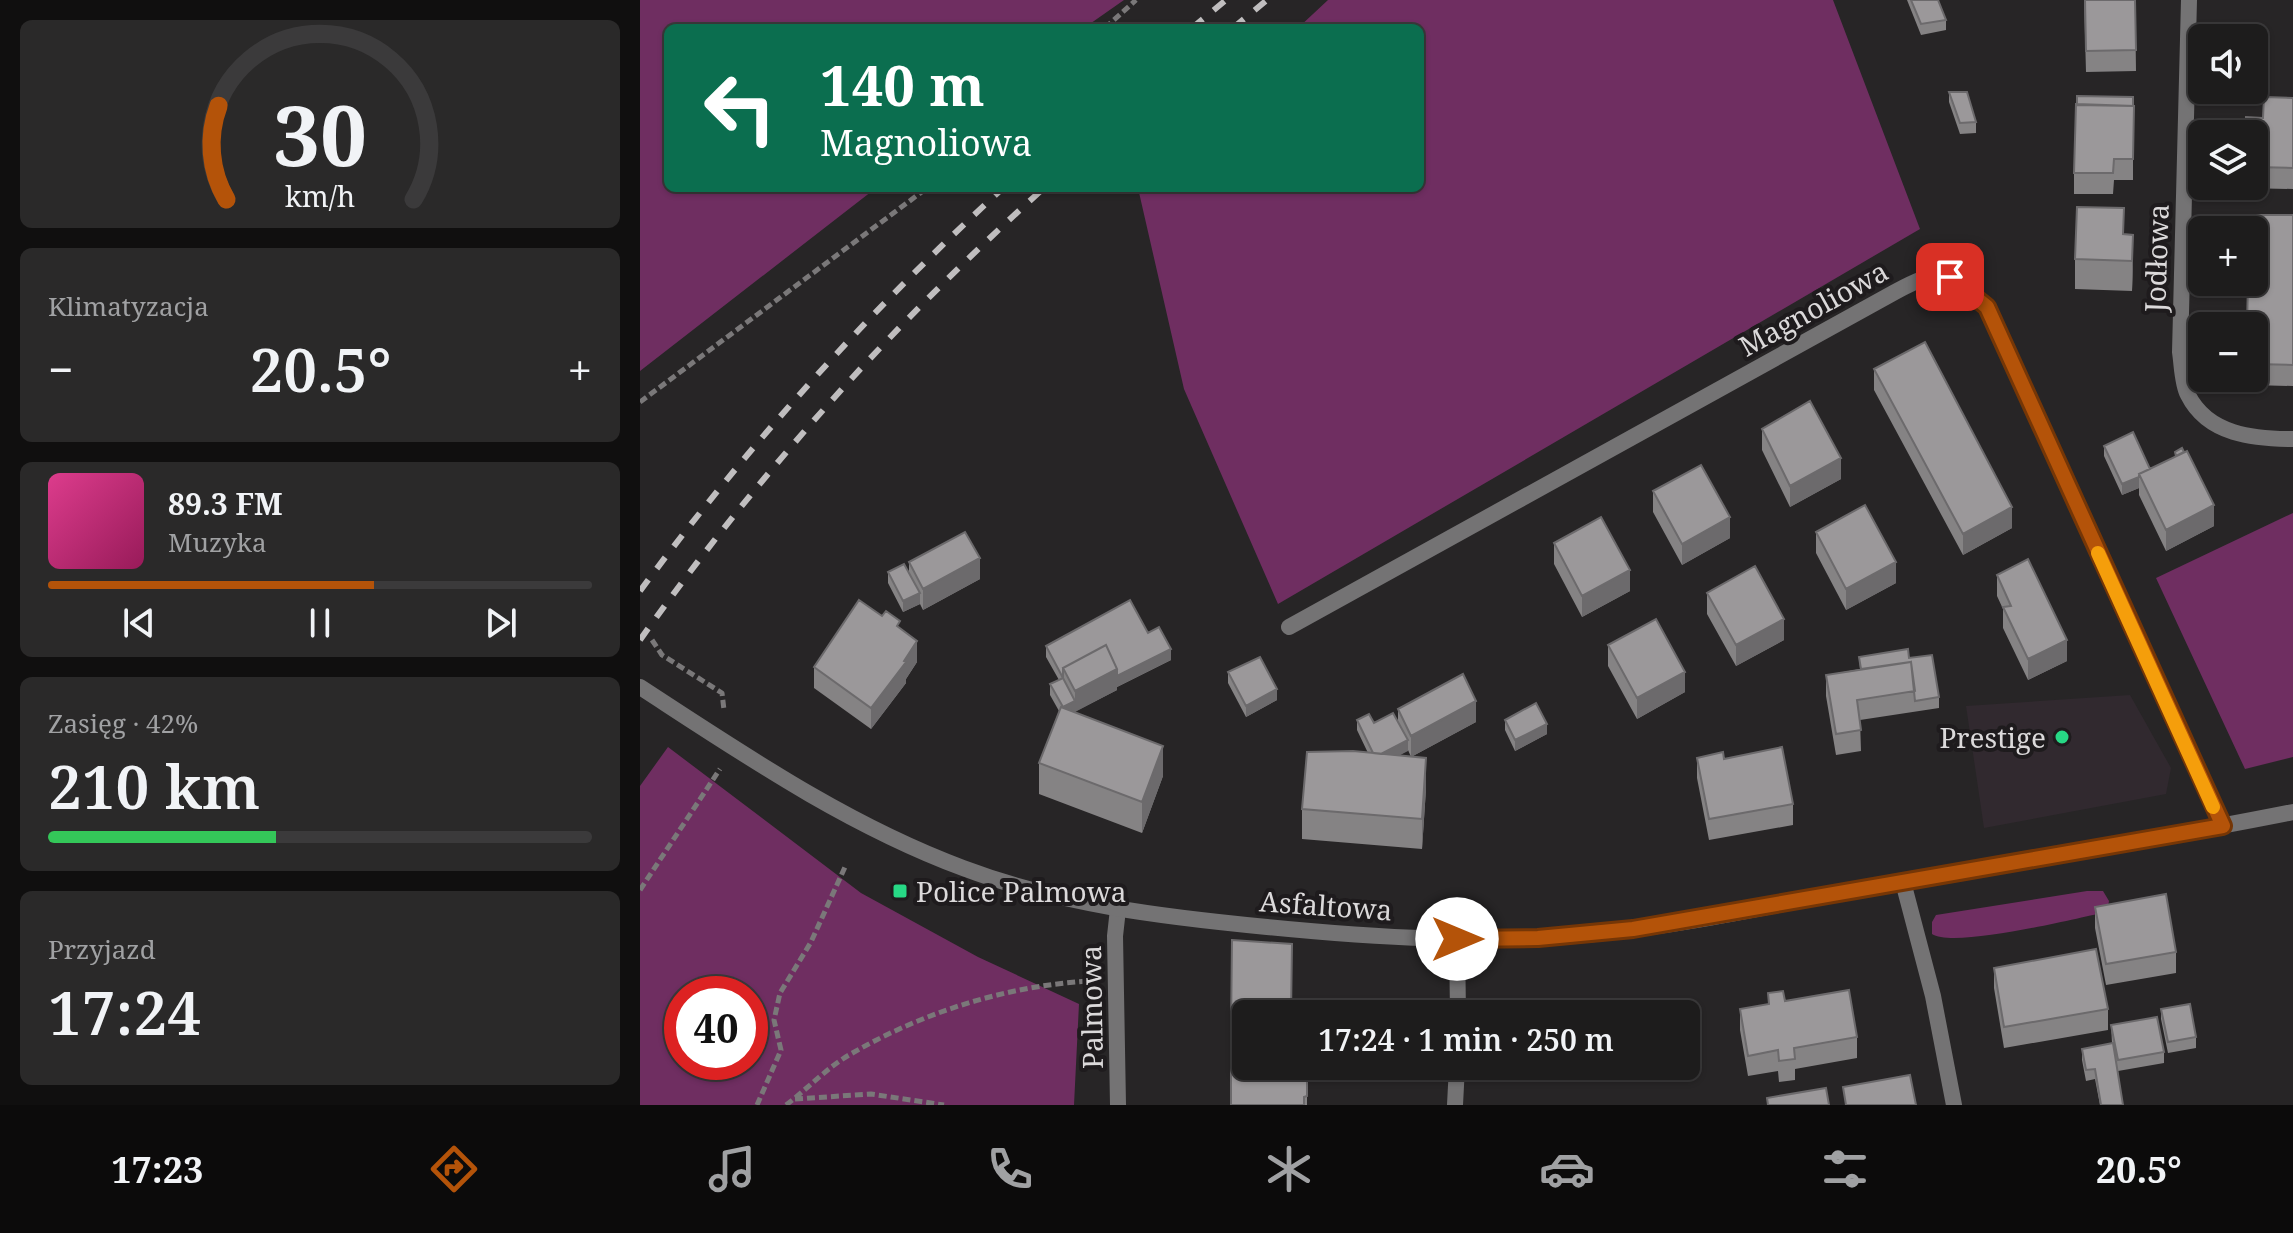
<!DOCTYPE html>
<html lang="pl">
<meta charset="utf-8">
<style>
:root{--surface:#1d1c1c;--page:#2a2929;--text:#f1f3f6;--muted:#a0a1a3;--line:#3b3a3b;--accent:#b45309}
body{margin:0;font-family:"Noto Serif",serif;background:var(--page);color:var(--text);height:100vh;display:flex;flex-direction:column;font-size:30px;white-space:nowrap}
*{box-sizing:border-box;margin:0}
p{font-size:26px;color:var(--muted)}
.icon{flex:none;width:44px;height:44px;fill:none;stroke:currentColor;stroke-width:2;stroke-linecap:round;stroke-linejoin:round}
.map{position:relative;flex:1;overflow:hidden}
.sheet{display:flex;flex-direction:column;gap:20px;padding:20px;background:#100f0f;width:640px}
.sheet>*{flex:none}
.top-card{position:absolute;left:24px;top:24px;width:760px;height:168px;border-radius:12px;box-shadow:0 2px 6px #0004,0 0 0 2px var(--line);background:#0b6e4f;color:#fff;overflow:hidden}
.controls{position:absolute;left:1548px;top:24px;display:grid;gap:16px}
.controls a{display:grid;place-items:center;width:80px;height:80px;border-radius:12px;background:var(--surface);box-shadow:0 2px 6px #0004,0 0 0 2px var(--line);font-size:40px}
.speed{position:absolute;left:24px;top:976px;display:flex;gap:16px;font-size:40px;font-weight:700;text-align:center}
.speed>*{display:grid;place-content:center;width:104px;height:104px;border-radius:50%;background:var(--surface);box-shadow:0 2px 6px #0004,0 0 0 2px var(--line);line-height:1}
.speed .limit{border:12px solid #d22;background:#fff;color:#111}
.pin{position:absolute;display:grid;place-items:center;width:68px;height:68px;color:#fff;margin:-34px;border-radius:16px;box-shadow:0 4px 12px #0006}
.me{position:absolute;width:88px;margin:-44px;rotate:90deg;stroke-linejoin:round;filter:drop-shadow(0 0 6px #0008)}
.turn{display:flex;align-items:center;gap:28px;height:168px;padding:0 24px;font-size:36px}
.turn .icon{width:104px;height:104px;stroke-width:2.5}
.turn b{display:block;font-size:56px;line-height:68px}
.big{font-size:60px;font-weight:600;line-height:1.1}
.sheet .card{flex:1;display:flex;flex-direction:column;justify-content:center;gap:12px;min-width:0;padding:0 28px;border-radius:12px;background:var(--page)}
.sheet .dial{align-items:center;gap:0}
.dial svg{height:208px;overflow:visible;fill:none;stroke:var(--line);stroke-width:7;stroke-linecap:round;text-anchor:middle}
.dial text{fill:var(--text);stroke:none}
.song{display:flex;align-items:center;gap:24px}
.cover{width:96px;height:96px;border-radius:12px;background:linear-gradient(135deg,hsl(330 70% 55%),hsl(330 70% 35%))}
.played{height:8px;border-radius:4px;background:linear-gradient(90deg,var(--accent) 60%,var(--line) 60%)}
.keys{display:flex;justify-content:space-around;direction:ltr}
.heat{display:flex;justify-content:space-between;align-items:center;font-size:44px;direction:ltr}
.charge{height:12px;border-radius:6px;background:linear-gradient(90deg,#34c759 42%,var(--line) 0)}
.trip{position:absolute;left:592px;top:1000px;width:468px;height:80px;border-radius:12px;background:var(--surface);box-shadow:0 2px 6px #0004,0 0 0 2px var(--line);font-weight:600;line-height:80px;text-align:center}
.tab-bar{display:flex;height:128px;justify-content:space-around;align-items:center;background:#0c0b0b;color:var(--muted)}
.tab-bar .icon{width:56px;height:56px}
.tab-bar .active{color:var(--accent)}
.tab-bar b{font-size:36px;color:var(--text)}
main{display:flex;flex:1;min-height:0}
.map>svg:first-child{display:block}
.built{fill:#31292f}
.green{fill:#6f2e61;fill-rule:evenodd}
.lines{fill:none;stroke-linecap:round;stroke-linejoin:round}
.path{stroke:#7a7879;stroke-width:5;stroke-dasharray:8 4;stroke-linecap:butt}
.service{stroke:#747374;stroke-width:16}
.minor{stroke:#747374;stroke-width:16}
.tertiary{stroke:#747374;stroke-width:16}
.rail{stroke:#c0bebf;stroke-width:6;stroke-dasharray:14 14;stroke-linecap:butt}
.wall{fill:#858384}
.shaded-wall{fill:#6c6a6c}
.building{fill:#9b989a;stroke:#6c6a6c;stroke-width:2}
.route-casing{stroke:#753606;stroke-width:20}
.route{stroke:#b45309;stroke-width:14}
.slow{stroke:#f59e0b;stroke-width:14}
.poi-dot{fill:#27d885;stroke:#1e1b1d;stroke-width:3}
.labels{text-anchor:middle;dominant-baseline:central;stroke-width:8;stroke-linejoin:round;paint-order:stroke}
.street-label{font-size:28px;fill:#dbd9da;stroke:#1e1b1d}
.poi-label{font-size:28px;fill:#dbd9da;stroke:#1e1b1d;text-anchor:end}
</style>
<main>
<section class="sheet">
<div class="card dial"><svg viewBox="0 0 100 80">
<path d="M14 69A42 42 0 1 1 86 69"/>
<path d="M14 69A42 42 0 0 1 11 33" stroke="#b45309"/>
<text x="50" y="56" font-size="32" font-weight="700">30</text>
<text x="50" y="72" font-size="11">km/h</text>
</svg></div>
<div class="card"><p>Klimatyzacja</p>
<div class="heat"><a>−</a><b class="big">20.5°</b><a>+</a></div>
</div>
<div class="card">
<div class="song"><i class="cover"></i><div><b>89.3 FM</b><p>Muzyka</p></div></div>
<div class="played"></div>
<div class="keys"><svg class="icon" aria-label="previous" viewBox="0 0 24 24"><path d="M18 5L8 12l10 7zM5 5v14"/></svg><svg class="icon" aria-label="pause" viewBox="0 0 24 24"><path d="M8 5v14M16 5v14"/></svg><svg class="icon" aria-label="next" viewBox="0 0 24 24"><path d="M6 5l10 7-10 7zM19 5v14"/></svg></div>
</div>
<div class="card"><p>Zasięg · 42%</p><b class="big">210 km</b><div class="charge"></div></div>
<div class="card"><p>Przyjazd</p><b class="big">17:24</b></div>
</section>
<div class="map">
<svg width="1653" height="1105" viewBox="0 0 1653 1105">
<rect width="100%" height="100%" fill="#272526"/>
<path class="built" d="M1490 695 1531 768 1526 794 1344 828 1326 706Z"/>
<path class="green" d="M0 0H484L444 28H28V188H236L0 371Z
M688 0H1193L1280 229 638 604 544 389 498 188H780V28H658Z
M1653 513V757L1605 769 1516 578Z
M28 747 221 893 338 957 439 1004 434 1105H0V786ZM110 994V1062H42V994Z
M1447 891H1463L1469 901 1467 912C1437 918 1314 949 1292 934V922L1296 915Z"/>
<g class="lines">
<path class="path" d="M465 28 496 0
M0 402 287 188
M12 640 22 655 82 693 84 710
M0 890 80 769
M155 1099 231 1094 304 1105
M117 1105 141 1050 134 1020 140 993 171 942 205 867
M146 1105C167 1089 187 1068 209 1055 281 1013 365 986 449 981"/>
<path class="service" d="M1263 882 1293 996 1314 1105"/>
<path class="minor" d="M1549 0 1540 352C1542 365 1542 384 1548 395 1568 435 1614 439 1653 439
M649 627 1255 292C1306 265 1305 273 1347 307L1583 826
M478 909 475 936 478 1105
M817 939 818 1014
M815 1105 817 1066"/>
<path class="tertiary" d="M0 687C103 754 207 825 323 868 421 905 524 917 627 927 736 938 846 944 955 934 1058 924 1160 899 1262 882 1392 859 1523 838 1653 812"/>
<path class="rail" d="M552 28 586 0
M593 28 627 0
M0 591C108 445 230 310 363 188
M0 640C117 475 254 323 404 188"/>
</g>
<path class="wall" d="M1267 0H1298L1306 20V30L1281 35Z
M1444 0H1495L1496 71 1446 72Z
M1309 92 1336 122V133L1320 134 1309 102Z
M1493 97V180H1474L1473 194H1434V173Z
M1653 98V189L1604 188V186H1614V134L1623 118Z
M1653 215V386L1612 385V378H1614V326Z
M1484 234 1493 265 1492 291 1435 289V259Z
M1234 369 1372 528 1323 555 1234 390Z
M1122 429 1201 479 1150 507 1122 450Z
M1464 446 1510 469 1535 457V452L1574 526 1526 551 1499 495V488L1482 495 1464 456Z
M1013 491 1090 538 1042 565 1013 512Z
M1176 532 1256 583 1206 610 1176 553Z
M914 543 990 591 942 617 914 564Z
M269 562 340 579 283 610 280 604 263 612 248 583V572L269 573Z
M1357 575 1427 661 1388 680 1363 628V609L1357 596Z
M1067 593 1144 640 1096 666 1067 614Z
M260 628 277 662 266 679V683L231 729 174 688V667Z
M508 633 531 660 477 687V690L434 712 523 776 502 833 399 794V763L419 711 410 695V684L419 680 406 657V646Z
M968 645 1045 692 997 719 968 666Z
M1219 657 1269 658 1299 697V708L1220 720 1221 751 1196 755 1186 696V675L1220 669Z
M588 672 637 700 606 717 588 683Z
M758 709 836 722 771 757 768 750 758 756 786 789 782 849 662 839V809L728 753 717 730V720L734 723 758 721Z
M865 720 907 734 875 751 865 730Z
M1057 758 1084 759 1153 804V825L1069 840 1057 778Z
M1455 907 1536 952V973L1466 985 1455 928Z
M592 940 606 1014V1066H667V1105H591Z
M1354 968 1468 1009V1030L1364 1048 1354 988Z
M1128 993 1217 1037V1058L1155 1069V1080L1139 1082 1138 1071 1108 1076 1100 1030V1009L1128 1004Z
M1521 1009 1556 1037V1048L1528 1053 1521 1019Z
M1471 1025 1524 1052V1063L1478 1071 1483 1105H1460L1455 1079 1446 1081 1442 1060V1049L1472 1043Z
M702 1066H797V1075L702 1073Z
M892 1066H978V1072L893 1080Z"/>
<path class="shaded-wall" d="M1493 235V265L1492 291V261Z
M1201 458V479L1150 507V486Z
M1499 477V488L1482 495V484Z
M1574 505V526L1526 551V530Z
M1372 507V528L1323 555V534Z
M1090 517V538L1042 565V544Z
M340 558V579L283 610V589Z
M1256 562V583L1206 610V589Z
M990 570V591L942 617V596Z
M280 593V604L263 612V601Z
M1144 619V640L1096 666V645Z
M1427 640V661L1388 680V659Z
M277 641V662L266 679V683L231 729V708Z
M531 649V660L477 687V690L435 712V691L477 669Z
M1045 672V692L997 719V698Z
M637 689V700L606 717V706Z
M435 701V712L423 718V707Z
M836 701V722L771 757V736Z
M907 724V734L875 751V740Z
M768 740V751L735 768V757Z
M523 746V776L502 833V802Z
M786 758V789L782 849V819Z"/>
<path class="building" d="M1271 0H1298L1306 20 1281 24Z
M1445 0H1495L1496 50 1446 51Z
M1309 92H1327L1336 122 1320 123Z
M1437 96 1493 97V106L1437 105Z
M1624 97 1653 98V168L1614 167V134H1605L1606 117 1623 118Z
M1436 104 1494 106 1493 159H1474L1473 173H1434Z
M1437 207 1484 208 1483 234 1493 235 1492 261 1435 259Z
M1615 215H1653V365L1614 364V326H1607L1608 282H1614Z
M1285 342 1372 507 1323 534 1234 369Z
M1170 401 1201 458 1150 486 1122 429Z
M1493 432 1510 469 1499 474V477L1482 484 1464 446Z
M1542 448 1544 452 1536 456 1535 452Z
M1547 451 1574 505 1526 530 1499 474Z
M1061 465 1090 517 1042 544 1013 491Z
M1225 505 1256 562 1206 589 1176 532Z
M961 517 990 570 942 596 914 543Z
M325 532 340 558 283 589 269 562Z
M1388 559 1427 640 1388 659 1363 607 1371 606 1357 575Z
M264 564 280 593 263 601 248 572Z
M1115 566 1144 619 1096 645 1067 593Z
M219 600 242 616 246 611 260 621 257 626 277 641 264 661 266 662 231 708 174 667Z
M490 600 508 633 519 627 531 649 477 676V669L466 645 423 668V678L406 646Z
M1016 619 1045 672 997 698 968 645Z
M466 645 477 669 435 691 423 668Z
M1268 649 1269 658 1292 655 1299 697 1275 701 1271 662 1221 669 1219 657Z
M620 657 637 689 606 706 588 672Z
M1271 662 1275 691 1217 700 1221 730 1196 734 1186 675Z
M823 674 836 701 771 736 758 709Z
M423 678 435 701 423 707 410 684Z
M896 703 907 724 875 740 865 720Z
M421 707 523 746 502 802 399 763Z
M753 713 768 740 741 754 733 753 717 720 729 714 734 723Z
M1142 747 1153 804 1069 819 1057 758 1083 752 1084 759Z
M713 751 786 758 782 819 662 809 667 752Z
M1526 894 1536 952 1466 964 1455 907Z
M592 940 652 944 651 1014H606V1032L591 1031Z
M1456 949 1468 1009 1364 1027 1354 968Z
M1209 990 1217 1037 1154 1048 1155 1059 1139 1061 1138 1050 1108 1056 1100 1009 1129 1004 1128 993 1143 991 1145 1001Z
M974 1003 975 1014H906V1010Z
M1550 1004 1556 1037 1528 1042 1521 1009Z
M1517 1017 1524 1052 1478 1060 1471 1025Z
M591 1034H606V1066H667V1096L664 1097V1105H591Z
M1473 1043 1483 1105H1461L1455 1069 1446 1070 1442 1049Z
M1270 1075 1276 1105H1206L1203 1087Z
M1186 1088 1189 1105H1128L1127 1098Z"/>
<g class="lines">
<g class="route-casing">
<path id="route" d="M817 939 898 938 993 929 1583 826 1347 307 1310 277"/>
</g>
<use href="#route" class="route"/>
<path class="slow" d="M1458 553 1573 807"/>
</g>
<g class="poi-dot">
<circle cx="1422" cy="737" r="8"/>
<rect x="252" y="883" width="16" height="16" rx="4"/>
</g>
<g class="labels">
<g class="street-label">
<text transform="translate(1516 258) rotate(-88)">Jodłowa</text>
<text transform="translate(1173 308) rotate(-29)">Magnoliowa</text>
<text transform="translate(686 905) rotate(4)">Asfaltowa</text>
<text transform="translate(451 1007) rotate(-91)">Palmowa</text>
</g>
<g class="poi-label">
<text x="1406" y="737">Prestige</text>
<text x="276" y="891" text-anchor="start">Police Palmowa</text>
</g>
</g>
</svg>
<div class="controls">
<a><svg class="icon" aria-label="sound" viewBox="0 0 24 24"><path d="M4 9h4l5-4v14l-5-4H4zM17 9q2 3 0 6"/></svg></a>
<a><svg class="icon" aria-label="layers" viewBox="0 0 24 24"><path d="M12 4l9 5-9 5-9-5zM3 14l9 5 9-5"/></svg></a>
<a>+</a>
<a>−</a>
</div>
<div class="speed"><div class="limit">40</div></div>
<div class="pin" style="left:1310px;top:277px;background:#d93025"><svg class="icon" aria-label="arrive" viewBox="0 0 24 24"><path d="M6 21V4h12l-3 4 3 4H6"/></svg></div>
<svg class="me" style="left:817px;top:939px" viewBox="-20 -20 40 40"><circle r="19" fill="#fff"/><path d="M0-13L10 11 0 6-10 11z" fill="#b45309"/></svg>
<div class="trip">17:24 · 1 min · 250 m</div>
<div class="top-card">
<div class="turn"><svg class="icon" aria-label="left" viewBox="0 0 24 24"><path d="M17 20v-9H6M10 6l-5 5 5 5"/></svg><div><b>140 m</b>Magnoliowa</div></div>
</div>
</div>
</main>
<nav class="tab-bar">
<b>17:23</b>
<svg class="icon active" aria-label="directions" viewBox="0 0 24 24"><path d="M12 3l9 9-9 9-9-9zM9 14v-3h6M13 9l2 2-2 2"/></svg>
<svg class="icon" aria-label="music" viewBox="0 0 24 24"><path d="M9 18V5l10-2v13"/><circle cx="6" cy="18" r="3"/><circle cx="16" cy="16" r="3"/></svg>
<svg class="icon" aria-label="phone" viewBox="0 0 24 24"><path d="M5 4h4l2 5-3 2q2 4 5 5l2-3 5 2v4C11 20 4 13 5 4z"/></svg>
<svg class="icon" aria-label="climate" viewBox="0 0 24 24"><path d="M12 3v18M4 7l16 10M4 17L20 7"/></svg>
<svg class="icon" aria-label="car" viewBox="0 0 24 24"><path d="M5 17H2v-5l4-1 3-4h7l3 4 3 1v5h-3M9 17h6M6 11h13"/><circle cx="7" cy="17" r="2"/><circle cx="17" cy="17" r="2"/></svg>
<svg class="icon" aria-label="filters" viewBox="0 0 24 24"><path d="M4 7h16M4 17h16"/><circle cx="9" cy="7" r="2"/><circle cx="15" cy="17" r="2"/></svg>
<b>20.5°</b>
</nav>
